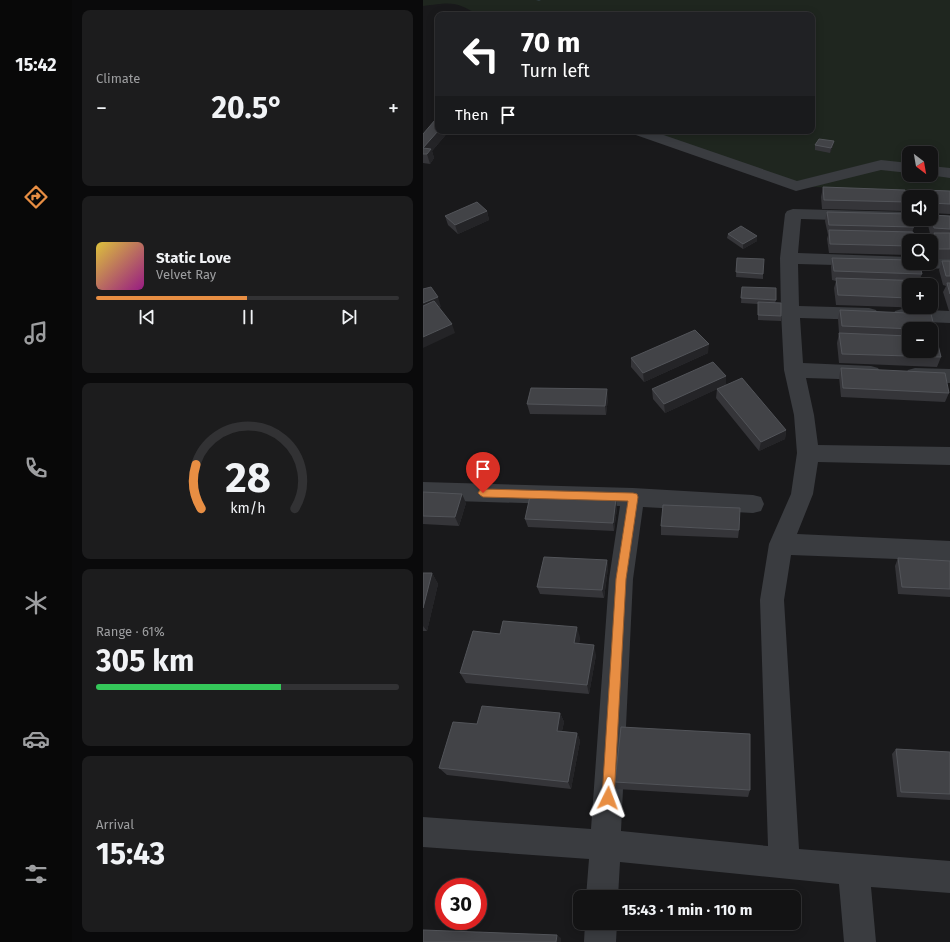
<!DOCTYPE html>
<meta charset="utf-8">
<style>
:root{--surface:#131314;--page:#1c1c1d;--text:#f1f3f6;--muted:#9d9ea0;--line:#323234;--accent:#e88e43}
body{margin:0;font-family:"Fira Sans",sans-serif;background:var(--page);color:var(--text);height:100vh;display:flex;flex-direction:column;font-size:15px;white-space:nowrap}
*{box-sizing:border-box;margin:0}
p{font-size:13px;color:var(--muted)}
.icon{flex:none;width:22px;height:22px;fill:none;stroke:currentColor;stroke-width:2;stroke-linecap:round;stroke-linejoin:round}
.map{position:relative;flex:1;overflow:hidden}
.drawer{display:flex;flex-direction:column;gap:10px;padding:10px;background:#0a0a0b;width:351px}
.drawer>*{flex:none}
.top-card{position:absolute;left:12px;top:12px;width:380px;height:122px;border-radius:8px;box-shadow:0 2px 10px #0003,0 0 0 1px var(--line);background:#202124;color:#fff;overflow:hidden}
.needle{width:26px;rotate:149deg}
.tools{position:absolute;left:479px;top:146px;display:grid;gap:8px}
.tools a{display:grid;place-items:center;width:36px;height:36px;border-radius:8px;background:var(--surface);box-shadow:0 2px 10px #0003,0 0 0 1px var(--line);font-size:20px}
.speed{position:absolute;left:12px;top:878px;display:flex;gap:8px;font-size:20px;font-weight:700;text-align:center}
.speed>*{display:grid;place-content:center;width:52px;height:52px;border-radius:50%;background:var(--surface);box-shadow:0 2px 10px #0003,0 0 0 1px var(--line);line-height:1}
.speed .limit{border:6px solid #d22;background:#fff;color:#111}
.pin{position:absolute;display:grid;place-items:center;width:34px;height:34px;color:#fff;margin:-41px -17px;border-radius:50% 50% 50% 0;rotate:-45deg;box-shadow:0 0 4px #0007}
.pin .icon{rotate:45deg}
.me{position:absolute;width:44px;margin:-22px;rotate:3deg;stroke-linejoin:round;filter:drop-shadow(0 0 3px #0008)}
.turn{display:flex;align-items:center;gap:14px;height:84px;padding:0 20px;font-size:18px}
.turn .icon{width:52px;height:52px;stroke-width:2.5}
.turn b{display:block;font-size:28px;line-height:34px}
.then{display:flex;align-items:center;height:38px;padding:0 20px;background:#0003;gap:8px;font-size:15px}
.big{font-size:30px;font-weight:700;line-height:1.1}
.drawer .tile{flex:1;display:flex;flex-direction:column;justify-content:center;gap:6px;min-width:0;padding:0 14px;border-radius:8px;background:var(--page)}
.drawer .dial{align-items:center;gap:0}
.dial svg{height:104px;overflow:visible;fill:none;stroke:var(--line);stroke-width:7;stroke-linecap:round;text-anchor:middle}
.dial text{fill:var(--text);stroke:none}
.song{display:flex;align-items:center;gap:12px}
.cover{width:48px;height:48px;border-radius:6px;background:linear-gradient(135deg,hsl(50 70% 55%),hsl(310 70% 35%))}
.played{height:4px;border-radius:2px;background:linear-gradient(90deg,var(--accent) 50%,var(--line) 50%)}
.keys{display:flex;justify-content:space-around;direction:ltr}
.heat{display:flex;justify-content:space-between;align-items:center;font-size:22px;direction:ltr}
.charge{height:6px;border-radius:3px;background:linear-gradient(90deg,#34c759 61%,var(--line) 0)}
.trip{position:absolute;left:150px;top:890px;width:228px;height:40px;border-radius:8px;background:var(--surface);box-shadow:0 2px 10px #0003,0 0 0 1px var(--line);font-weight:700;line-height:40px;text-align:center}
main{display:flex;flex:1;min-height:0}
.tabs{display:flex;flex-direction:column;width:72px;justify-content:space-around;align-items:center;background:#080808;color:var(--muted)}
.tabs .icon{width:28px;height:28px}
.tabs .current{color:var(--accent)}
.tabs b{font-size:18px;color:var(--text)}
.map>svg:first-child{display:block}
.green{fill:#1f261f;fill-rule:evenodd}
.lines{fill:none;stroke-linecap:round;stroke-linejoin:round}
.stream{fill:#2f3b3e;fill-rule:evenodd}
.minor{fill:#3a3c40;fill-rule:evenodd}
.wall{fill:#353539;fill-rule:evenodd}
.shaded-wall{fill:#242427}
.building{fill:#424347;stroke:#525459}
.route{fill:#e88e43;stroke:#975c2c}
</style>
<main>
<nav class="tabs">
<b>15:42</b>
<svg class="icon current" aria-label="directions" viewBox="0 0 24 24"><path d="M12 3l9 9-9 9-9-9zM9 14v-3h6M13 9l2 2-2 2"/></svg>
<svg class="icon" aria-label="music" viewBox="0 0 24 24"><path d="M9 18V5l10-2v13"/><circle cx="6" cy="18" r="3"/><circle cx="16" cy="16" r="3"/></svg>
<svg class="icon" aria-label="phone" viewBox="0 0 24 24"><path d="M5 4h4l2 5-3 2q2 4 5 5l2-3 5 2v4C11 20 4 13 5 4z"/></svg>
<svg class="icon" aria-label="climate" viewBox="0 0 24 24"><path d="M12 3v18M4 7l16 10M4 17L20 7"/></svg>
<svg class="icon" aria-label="car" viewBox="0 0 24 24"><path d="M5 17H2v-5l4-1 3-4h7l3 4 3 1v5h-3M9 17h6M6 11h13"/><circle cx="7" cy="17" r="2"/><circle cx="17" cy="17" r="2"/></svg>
<svg class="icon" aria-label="filters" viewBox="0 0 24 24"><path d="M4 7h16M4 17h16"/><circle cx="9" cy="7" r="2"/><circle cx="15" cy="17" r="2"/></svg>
</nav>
<section class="drawer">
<div class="tile"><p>Climate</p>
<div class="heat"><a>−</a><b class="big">20.5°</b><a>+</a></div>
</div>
<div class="tile">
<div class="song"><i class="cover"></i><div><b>Static Love</b><p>Velvet Ray</p></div></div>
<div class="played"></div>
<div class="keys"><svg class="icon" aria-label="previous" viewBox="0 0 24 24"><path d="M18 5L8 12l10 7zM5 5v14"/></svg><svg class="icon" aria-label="pause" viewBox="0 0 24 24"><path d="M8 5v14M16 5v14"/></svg><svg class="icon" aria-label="next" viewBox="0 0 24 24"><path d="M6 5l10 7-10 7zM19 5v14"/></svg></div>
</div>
<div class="tile dial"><svg viewBox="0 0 100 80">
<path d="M14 69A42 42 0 1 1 86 69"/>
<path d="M14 69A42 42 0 0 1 10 35" stroke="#e88e43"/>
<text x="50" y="56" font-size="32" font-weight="700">28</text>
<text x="50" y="72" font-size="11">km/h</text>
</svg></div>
<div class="tile"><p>Range · 61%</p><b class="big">305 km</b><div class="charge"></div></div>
<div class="tile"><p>Arrival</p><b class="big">15:43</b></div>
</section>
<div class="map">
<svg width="527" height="942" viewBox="0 0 527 942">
<rect width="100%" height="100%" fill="#19191b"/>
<path class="green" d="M0 0H527V194L373 186 215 131H389V15H55C32 0 26 3 0 6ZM486 153H508V175H486Z"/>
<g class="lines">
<path class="stream" d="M113 0H118L116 1Z"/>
<path class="minor" d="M208 131H229L374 181 458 160 486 163V173L458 170 373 191 210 134Z
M508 166 527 168V178L506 175H508Z
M370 209 486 212V219H493L486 222 378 219 375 253 486 257V263H508V258L527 259V269L500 268 493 265 486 267 375 264 376 306 446 308 453 310 455 314 453 318 446 320 377 318 380 363 448 366 455 368 458 373 455 378 448 380 383 378 391 415 395 445 527 447V465L395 462 390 494 374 534 527 541V561L368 555 361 600 376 849 527 861V893L448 887 453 942H421L416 884 197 862 195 897H163L166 859 0 847V817L168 829 186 579 197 506 0 500V482L210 488 330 495 338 497 341 504 338 511 330 513 220 507 210 579 198 831 345 846 337 600 346 544 368 494 374 453 371 415 361 370 358 312 357 258 362 214 364 211Z
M479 309 527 311V323L479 321 472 319 470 315 472 311Z
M492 368 527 369V383L492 382 485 380 482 375 485 370Z
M162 923H194L193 942H161Z"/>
</g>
<path class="wall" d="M15 131H26L9 151 11 158 7 164 0 163V134Z
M411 141 410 146 407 153 392 150V145Z
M400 187 485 202 482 211 399 209 398 197Z
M499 190 527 191V214L508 213V197H497Z
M64 211 66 220 35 234 25 225 22 216Z
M404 212 491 227 486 241V255L406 253 404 239 405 235 402 221Z
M508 215 527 216V259H512L508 243 509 238H508L505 225 506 219H508Z
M305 234 334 241 320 249 304 238Z
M314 258 340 274V279L313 277Z
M409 258 499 274 496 281 486 285V307H504L503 308 413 305 411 288 413 281 409 280 408 267Z
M519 261H527V311H526L520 292 523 286 520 285 516 270Z
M319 287 353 300 352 303 358 316V321L335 320V304L318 303Z
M417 310 512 330 509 337 518 357 514 367 416 363 414 343 416 333 415 319ZM486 329 508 330V351H486Z
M285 353 221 382 208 367V358Z
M418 368 526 393 522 402 418 397 416 377Z
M303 376V385L363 430 362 439 336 451 293 398 294 389 242 413 230 399 229 389Z
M185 398 183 415 107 414 104 404Z
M0 492 43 503 36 526 0 524Z
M194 508 191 531 105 527 102 519Z
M238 526 316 530 315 538 238 535Z
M475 558 527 561V597L475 594 472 566Z
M184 560 185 568 181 598 117 594 114 587Z
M0 573H9L15 584 4 631H0Z
M77 634 157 637 156 644 173 655 166 694 43 683 37 673Z
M137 713 141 722 139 731 154 733 157 741 148 789 24 775 16 768 54 724Z
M473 749 527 752V800L474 797 469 754Z
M192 782 327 790 325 797 194 789Z"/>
<path class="shaded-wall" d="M15 131H26L9 151 11 158 7 164 4 154 0 148Z
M411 141 410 146 407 153 408 148Z
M64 211 66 220 35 234 32 225Z
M334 236V241L320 249V244Z
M15 297 18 307 0 313V303Z
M29 324 32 333 0 348V337Z
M286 344 285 353 221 382 220 373Z
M303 376V385L242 413 241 404Z
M184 389 185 398 183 415 182 406Z
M363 430 362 439 336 451 338 442Z
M39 494 43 503 36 526 32 517Z
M193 499 194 508 191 531 190 523Z
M184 560 185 568 181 598 179 590Z
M9 573 15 584 4 631 0 626V608Z
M154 627 157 637 154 653 151 643Z
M171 645 173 655 166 694 164 685Z
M137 713 141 722 137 739 134 731Z
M154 733 157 741 148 789 145 782Z
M134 935 138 938V942H133Z"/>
<path class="building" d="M12 120H15V131L0 148 8 149 4 154H0V134Z
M396 139 411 141 408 148 392 145Z
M400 187 482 190 485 202 401 200Z
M499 190 527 191V204L508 203V197H501Z
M54 202 64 211 32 225 22 216Z
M404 212 486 214V219H489L491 227 406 225Z
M508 215 527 216V229L511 228Z
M318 226 334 236 320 244 305 234Z
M406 230 490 232 492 241H486V246L407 244Z
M511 233H527V249H515Z
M314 258 341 259 340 274 313 272Z
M409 258 486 260V263H496L499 274 411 271Z
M519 261H527V276H523Z
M413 278 503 281V285H486V298L415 295Z
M524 283H527V294Z
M8 287 15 297 0 303V289Z
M319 287 353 288V300L318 298Z
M11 301 29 324 0 337V306Z
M335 302 358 303V316L335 315Z
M417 310 508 314 512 330H508V329H491L419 326Z
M272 330 286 344 220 373 208 358Z
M416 333 486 336V351H508V337H513L518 357 419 354Z
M290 362 303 376 241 404 229 389Z
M418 368 522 373 526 393 420 388Z
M319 378 363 430 338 442 294 389Z
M108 388 184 389 182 406 104 404Z
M0 492 39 494 32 517 0 516Z
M107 496 193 499 190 523 102 519Z
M240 505 317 508 316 530 238 526Z
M121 557 184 560 179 590 114 587Z
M475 558 527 561V589L479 587Z
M0 573H9L0 608Z
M80 621 154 627 151 643 171 645 164 685 37 673 50 631 77 634Z
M59 706 137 713 134 731 154 733 145 782 16 768 30 722 54 724Z
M198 727 327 734V790L192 782Z
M473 749 527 752V794L478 792Z
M0 930 134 935 133 942H0Z"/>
<path class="route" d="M60 489 210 493 214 494 215 497 203 579 191 798 189 802 185 804 181 802 179 798 193 579 205 501 60 497 57 495 55 493 57 490Z"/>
</svg>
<div class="tools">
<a><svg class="needle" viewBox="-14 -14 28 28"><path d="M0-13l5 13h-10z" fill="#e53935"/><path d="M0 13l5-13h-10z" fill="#9d9ea0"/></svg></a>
<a><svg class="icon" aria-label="sound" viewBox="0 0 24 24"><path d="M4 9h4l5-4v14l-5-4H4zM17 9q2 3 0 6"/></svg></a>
<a><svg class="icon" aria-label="search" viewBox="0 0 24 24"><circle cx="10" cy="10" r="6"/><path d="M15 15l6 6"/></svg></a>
<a>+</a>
<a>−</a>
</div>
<div class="speed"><div class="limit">30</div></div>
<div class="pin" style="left:60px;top:493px;background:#d93025"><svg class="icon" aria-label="arrive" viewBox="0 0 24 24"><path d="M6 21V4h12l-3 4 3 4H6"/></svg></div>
<svg class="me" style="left:185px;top:798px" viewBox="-20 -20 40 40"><path d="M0-17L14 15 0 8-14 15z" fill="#e88e43" stroke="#fff" stroke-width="4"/></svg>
<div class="trip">15:43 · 1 min · 110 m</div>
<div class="top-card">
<div class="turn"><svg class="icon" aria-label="left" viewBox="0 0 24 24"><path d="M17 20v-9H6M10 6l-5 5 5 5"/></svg><div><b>70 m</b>Turn left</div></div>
<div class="then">Then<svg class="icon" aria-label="arrive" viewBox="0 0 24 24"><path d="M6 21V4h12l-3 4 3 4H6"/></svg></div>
</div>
</div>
</main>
